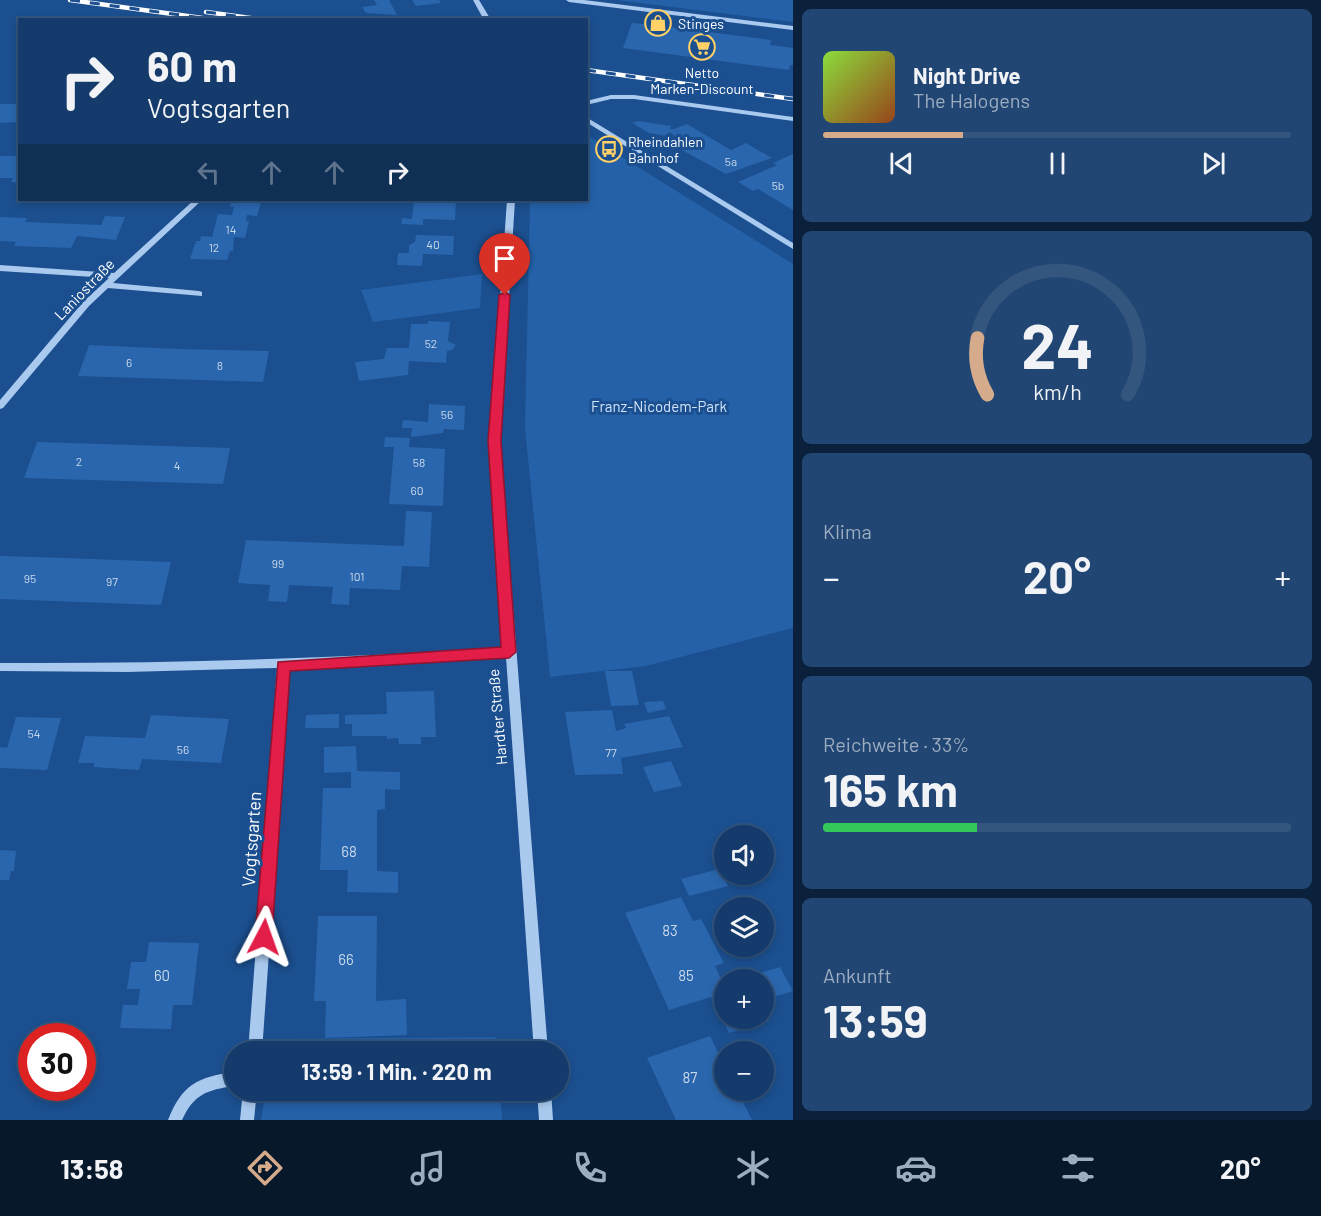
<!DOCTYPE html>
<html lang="de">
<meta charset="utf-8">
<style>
:root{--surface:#143b6b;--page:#214673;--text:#f1f3f6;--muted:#9dadc1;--line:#33557e;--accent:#d6ab8b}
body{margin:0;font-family:Barlow,sans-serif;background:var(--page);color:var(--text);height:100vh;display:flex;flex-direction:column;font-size:22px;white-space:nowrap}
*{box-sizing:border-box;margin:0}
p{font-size:20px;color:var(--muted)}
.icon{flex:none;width:33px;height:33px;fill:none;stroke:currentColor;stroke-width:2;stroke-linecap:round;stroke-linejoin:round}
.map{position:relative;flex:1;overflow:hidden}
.sheet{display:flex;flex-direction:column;gap:9px;padding:9px;background:#0b203b;width:528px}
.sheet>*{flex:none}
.banner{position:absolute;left:18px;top:18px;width:570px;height:183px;border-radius:0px;box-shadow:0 3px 9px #0003,0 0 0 2px var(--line);background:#143b6b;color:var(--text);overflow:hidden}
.fabs{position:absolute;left:714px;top:825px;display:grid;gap:12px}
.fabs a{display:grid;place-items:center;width:60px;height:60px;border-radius:50%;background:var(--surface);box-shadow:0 3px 9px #0003,0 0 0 2px var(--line);font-size:30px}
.speed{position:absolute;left:18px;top:1023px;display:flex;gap:12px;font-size:30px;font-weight:700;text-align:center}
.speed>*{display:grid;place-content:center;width:78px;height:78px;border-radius:50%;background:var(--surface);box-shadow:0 3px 9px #0003,0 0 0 2px var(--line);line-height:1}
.speed .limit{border:9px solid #d22;background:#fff;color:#111}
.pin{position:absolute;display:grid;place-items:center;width:51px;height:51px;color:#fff;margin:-62px -26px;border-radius:50% 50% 50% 0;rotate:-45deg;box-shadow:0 0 6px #0007}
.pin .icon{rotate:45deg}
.me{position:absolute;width:66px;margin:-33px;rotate:4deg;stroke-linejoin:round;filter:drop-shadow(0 0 4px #0008)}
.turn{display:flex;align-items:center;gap:21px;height:126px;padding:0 30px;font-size:27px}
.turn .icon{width:78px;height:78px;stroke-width:2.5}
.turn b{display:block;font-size:42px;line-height:51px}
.lanes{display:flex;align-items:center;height:57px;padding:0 30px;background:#0003;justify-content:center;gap:30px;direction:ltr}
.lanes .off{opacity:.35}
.big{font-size:45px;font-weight:700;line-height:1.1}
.sheet .widget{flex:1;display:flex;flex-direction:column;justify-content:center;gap:9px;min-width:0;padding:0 21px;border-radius:9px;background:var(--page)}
.sheet .dial{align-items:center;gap:0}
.dial svg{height:156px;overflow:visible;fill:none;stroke:var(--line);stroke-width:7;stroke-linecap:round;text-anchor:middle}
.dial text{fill:var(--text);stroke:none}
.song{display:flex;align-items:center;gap:18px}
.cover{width:72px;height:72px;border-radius:9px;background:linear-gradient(135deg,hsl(90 70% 55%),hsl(20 70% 35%))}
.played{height:6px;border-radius:3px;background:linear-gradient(90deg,var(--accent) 30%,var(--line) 30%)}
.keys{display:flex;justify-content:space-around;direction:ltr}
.heat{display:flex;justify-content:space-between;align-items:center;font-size:33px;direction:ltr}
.charge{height:9px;border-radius:4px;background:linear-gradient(90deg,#34c759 33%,var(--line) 0)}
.trip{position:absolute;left:224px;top:1041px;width:345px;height:60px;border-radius:30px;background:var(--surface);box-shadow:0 3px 9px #0003,0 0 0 2px var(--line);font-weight:700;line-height:60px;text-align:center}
.tabs{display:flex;height:96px;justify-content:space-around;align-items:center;background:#08182b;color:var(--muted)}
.tabs .icon{width:42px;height:42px}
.tabs .on{color:var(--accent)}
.tabs b{font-size:27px;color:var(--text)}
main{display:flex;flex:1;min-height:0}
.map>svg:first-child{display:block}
.green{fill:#2461a8}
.building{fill:#2a66ad}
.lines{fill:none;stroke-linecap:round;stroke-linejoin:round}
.minor{fill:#a9c9ee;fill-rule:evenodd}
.rail-casing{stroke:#fff;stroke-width:4.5}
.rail{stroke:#1b4f8f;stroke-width:3;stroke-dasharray:10;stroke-linecap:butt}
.route{fill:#e11d48;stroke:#92132f;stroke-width:1.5}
.labels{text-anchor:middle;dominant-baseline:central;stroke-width:6;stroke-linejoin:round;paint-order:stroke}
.number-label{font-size:12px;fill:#cad9ea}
.far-poi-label{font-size:14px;fill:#fff;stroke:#1b4f8f;text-anchor:start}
.street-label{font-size:15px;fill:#fff;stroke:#1b4f8f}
.park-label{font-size:15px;fill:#cfe3fa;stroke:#1b4f8f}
.near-number-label{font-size:15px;fill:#cad9ea}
.near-street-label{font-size:18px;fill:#fff;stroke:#1b4f8f}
</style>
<main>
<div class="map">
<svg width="793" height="1120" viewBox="0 0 793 1120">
<rect width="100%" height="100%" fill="#1b4f8f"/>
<path class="green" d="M616 0H793V22Z
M587 135 793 264V628L646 666 550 677 525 429 530 200H586Z
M482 274 480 308 373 322 361 290Z
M496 1037 497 1051H272L274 1039Z
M266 1090 500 1091 502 1120H261Z"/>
<path class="building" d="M374 0H389L397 15 366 13 362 7 377 5Z
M412 0H439L441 3 416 6Z
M647 16 672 20 669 27 771 40 770 45 793 48V65H790L789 70 623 48 632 23 644 24Z
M0 104H20V122L0 123Z
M638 121 671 126 670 129H674L687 124 731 150 746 143 772 158 726 174 667 142 678 138 669 132 667 136 649 133 632 123Z
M793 154V210L758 189 753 191 738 182 777 165 773 163Z
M0 156H20V183L11 182 13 178H0Z
M231 200 261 202 257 216 247 215 246 221H249L245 238 234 237 233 251H230L227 260 190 259 196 241H200L201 236 212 237 218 214 232 215 234 207H230Z
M414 200H456L455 220 423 219V225L401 224 402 218 412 219Z
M105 216 125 217 116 240 77 236 71 248 14 246 16 242 0 241V217L27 218 25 222 101 225Z
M416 235 454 236 453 255 423 254 422 266 397 265 398 253H409V245L415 242Z
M428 321 450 322 448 341 456 345 452 350 447 351 446 363 409 361 408 375 359 381 355 362 384 359 387 348H409L411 324H428Z
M89 345 178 349 269 351 263 382 78 376Z
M429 404 465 406 464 430 444 429 443 433 411 437 412 428H402L403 420 428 422Z
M385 437 410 438 409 447 445 449 443 506 389 504 394 447H384Z
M37 442 133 445 230 448 223 484 24 478Z
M406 511 432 512 429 567 402 566 400 590 350 588 349 605 331 604 333 587 289 585 287 602 268 601 270 585 238 583 246 540 404 546Z
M0 556 66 558 171 562 161 605 52 601 0 599Z
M605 671H632L639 705 611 706Z
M434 691 436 737H421V744H399L398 738 387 739V736H352V724H345V715L387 714 386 692Z
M663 701 666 709 648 713 644 702Z
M612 710 616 731 626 728 624 724 669 716 683 747 621 758 623 774 575 775 565 712Z
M339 714V728H305L306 715Z
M151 715 229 719 221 763 142 759 139 770 94 767V763H78L85 736 145 738Z
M16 717 61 718 47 770 0 768V747L7 748Z
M356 746 357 771 400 772V790L385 789V809L377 810V871L398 872V893L347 892 348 870H320L323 788H351V772L324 773V747Z
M671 761 682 786 654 792 643 767Z
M0 850 16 851 14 871H11L9 880H0Z
M719 869 728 886 689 896 681 879Z
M681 897 693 921 701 919 724 963 715 966 724 985V1018H764V1009L769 1021 729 1033 711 997 669 1010 625 913Z
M318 916H377L376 1001 406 999 407 1035 325 1038 326 1001H314Z
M149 942 199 943 192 1005H173L171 1029 120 1028 123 1005H138L140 989H127L131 962H146Z
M780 967 793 991 764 1000V980H748L747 977Z
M710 1036 724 1065V1090H737L752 1120H676L647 1058Z"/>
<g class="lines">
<path class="minor" d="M473 0H479L491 20H484Z
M566 0H584L793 26V30L569 2Z
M611 95H634L793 117V121L634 99H611L586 105V101Z
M586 117 793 243V249L586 122Z
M194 200H202L113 283 199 291 202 292V296L108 288 89 306 3 408 0 409V400L83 302 109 278 0 271V265L114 273Z
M507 200H515L500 441 548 1052H534L506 657 289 668 262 1052H248L277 668 127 672 0 671V663C169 664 337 658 505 648L490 441Z
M234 1072V1086C207 1090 194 1094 182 1120H168C182 1085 197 1077 234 1072Z
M243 1090H257L254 1120H240Z
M537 1090H551L553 1120H539Z"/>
<g class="rail-casing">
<path id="rail" d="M70 0 217 20
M206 12 266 20
M586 70 793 99"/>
</g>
<use href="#rail" class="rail"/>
</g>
<path class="route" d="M505 292 510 295 501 441 516 652 509 658 290 671 272 937 270 943 264 945 257 943 255 937 278 662 501 647 488 441 499 295Z"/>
<defs>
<g id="shop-ring" transform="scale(1.35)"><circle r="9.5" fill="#1b4f8f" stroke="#ffd166" stroke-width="1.5"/><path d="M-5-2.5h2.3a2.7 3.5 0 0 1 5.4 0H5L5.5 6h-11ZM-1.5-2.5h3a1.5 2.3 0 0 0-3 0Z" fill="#ffd166"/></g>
<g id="supermarket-ring" transform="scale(1.35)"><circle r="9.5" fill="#1b4f8f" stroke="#ffd166" stroke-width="1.5"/><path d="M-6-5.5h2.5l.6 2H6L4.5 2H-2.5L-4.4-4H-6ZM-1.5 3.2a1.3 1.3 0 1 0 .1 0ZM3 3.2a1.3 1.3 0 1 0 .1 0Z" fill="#ffd166"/></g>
<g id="bus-ring" transform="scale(1.35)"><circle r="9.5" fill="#1b4f8f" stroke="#ffd166" stroke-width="1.5"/><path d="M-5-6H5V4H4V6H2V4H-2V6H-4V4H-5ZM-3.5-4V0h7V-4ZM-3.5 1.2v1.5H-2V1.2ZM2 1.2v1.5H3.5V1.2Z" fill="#ffd166"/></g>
</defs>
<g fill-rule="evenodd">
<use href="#shop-ring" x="658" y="23"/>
<use href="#supermarket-ring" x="702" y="47"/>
<use href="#bus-ring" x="609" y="149"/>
</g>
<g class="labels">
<g class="number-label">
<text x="731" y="161">5a</text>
<text x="778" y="185">5b</text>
<text x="231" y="229">14</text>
<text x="433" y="244">40</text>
<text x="214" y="247">12</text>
<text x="431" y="343">52</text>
<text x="129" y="362">6</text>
<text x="220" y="365">8</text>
<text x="447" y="414">56</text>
<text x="79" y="461">2</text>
<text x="419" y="462">58</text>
<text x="177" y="465">4</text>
<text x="417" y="490">60</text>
<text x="278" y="563">99</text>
<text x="357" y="576">101</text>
<text x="30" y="578">95</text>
<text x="112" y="581">97</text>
<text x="34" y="733">54</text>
<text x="183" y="749">56</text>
<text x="611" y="752">77</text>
</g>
<g class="far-poi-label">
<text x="678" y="23">Stinges</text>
<text x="702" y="72" text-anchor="middle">Netto<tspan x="702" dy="16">Marken-Discount</tspan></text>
<text x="628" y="141">Rheindahlen<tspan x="628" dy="16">Bahnhof</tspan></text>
</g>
<g class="street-label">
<text transform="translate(84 289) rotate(-46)">Laniostraße</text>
<text transform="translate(497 717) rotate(-95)">Hardter Straße</text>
</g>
<g class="park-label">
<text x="659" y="406">Franz-Nicodem-Park</text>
</g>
<g class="near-number-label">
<text x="349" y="851">68</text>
<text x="670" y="930">83</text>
<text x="346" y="959">66</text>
<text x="162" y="975">60</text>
<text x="686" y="975">85</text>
<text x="690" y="1077">87</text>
</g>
<g class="near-street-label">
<text transform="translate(251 839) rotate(-86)">Vogtsgarten</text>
</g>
</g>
</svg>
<div class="fabs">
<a><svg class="icon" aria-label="sound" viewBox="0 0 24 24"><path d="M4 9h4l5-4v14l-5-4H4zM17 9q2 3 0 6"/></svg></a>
<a><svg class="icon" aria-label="layers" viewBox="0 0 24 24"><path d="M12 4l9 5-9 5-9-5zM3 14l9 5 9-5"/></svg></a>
<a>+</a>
<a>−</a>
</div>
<div class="speed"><div class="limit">30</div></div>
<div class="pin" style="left:505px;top:295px;background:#d93025"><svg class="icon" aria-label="arrive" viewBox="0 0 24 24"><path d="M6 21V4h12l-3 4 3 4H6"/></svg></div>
<svg class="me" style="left:264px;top:937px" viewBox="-20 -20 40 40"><path d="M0-17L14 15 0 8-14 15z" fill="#e11d48" stroke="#fff" stroke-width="4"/></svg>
<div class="trip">13:59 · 1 Min. · 220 m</div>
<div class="banner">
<div class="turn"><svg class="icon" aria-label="right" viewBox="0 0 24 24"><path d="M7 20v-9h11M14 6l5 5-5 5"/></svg><div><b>60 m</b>Vogtsgarten</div></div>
<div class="lanes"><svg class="icon off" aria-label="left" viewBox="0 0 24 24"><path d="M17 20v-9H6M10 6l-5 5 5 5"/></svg><svg class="icon off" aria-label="ahead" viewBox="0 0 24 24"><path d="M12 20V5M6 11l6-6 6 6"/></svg><svg class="icon off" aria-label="ahead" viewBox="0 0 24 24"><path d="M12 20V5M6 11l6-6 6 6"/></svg><svg class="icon" aria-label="right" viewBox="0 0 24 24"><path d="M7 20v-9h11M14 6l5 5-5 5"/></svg></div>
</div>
</div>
<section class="sheet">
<div class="widget">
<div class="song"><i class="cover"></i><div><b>Night Drive</b><p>The Halogens</p></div></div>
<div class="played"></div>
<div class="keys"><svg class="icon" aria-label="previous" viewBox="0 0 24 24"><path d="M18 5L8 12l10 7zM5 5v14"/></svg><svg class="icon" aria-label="pause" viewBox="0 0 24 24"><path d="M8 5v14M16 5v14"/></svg><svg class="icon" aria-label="next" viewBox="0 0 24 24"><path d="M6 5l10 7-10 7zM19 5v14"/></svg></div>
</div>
<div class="widget dial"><svg viewBox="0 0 100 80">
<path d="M14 69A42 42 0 1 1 86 69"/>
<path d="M14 69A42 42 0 0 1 9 40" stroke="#d6ab8b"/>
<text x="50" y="56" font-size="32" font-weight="700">24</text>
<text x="50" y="72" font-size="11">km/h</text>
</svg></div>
<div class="widget"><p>Klima</p>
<div class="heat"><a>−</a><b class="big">20°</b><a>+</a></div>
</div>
<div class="widget"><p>Reichweite · 33%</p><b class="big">165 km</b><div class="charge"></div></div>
<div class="widget"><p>Ankunft</p><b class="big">13:59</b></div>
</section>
</main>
<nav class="tabs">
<b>13:58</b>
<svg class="icon on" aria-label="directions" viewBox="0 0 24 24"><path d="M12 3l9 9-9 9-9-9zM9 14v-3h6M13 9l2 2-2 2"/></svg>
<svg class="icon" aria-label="music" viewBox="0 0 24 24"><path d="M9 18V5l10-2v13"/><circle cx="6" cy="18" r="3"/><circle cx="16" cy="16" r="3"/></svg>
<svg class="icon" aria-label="phone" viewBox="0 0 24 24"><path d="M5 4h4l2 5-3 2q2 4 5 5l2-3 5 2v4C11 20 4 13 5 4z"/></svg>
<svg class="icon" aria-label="climate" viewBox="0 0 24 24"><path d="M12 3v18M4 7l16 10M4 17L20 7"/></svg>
<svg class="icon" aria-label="car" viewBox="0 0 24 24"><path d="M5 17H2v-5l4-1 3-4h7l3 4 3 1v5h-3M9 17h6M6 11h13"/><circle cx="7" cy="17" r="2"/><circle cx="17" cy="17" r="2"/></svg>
<svg class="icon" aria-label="filters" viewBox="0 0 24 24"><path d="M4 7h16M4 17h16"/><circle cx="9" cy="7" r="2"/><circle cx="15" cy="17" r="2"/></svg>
<b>20°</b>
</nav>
